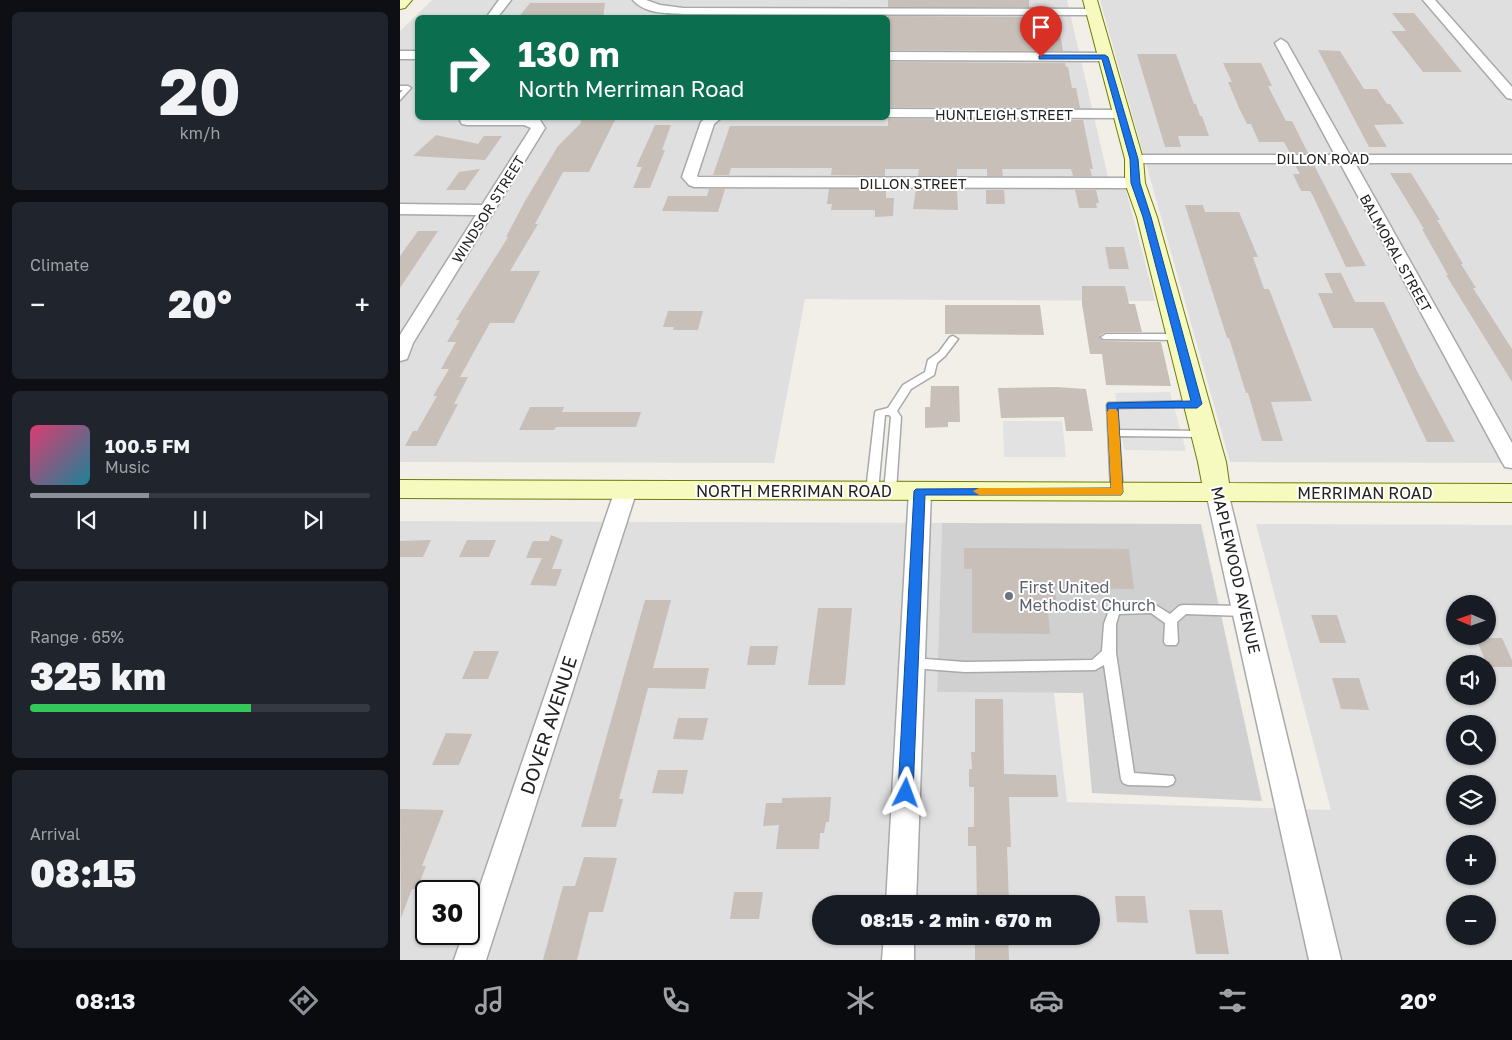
<!DOCTYPE html>
<meta charset="utf-8">
<style>
:root{--surface:#171b24;--page:#20242c;--text:#f1f3f6;--muted:#9ea1a6;--line:#363941;--accent:#8c9099}
body{margin:0;font-family:"Golos Text",sans-serif;background:var(--page);color:var(--text);height:100vh;display:flex;flex-direction:column;font-size:19px;white-space:nowrap}
*{box-sizing:border-box;margin:0}
p{font-size:16px;color:var(--muted)}
.icon{flex:none;width:28px;height:28px;fill:none;stroke:currentColor;stroke-width:2;stroke-linecap:round;stroke-linejoin:round}
.map{position:relative;flex:1;overflow:hidden}
.sheet{display:flex;flex-direction:column;gap:12px;padding:12px;background:#0d0f14;width:400px}
.sheet>*{flex:none}
.guide{position:absolute;left:15px;top:15px;width:475px;height:105px;border-radius:8px;box-shadow:0 1px 4px #0004;background:#0b6e4f;color:#fff;overflow:hidden}
.needle{width:32px;rotate:272deg}
.controls{position:absolute;left:1046px;top:595px;display:grid;gap:10px}
.controls a{display:grid;place-items:center;width:50px;height:50px;border-radius:50%;background:var(--surface);box-shadow:0 1px 4px #0004;font-size:25px}
.speed{position:absolute;left:15px;top:880px;display:flex;gap:10px;font-size:25px;font-weight:700;text-align:center}
.speed>*{display:grid;place-content:center;width:65px;height:65px;border-radius:50%;background:var(--surface);box-shadow:0 1px 4px #0004;line-height:1}
.speed .limit{border:2px solid #111;border-radius:8px;background:#fff;color:#111}
.pin{position:absolute;display:grid;place-items:center;width:42px;height:42px;color:#fff;margin:-51px -21px;border-radius:50% 50% 50% 0;rotate:-45deg;box-shadow:0 0 5px #0007}
.pin .icon{rotate:45deg}
.me{position:absolute;width:55px;margin:-28px;rotate:3deg;stroke-linejoin:round;filter:drop-shadow(0 0 4px #0008)}
.turn{display:flex;align-items:center;gap:18px;height:105px;padding:0 20px;font-size:22px}
.turn .icon{width:65px;height:65px;stroke-width:2.5}
.turn b{display:block;font-size:35px;line-height:42px}
.big{font-size:38px;font-weight:800;line-height:1.1}
.sheet .card{flex:1;display:flex;flex-direction:column;justify-content:center;gap:8px;min-width:0;padding:0 18px;border-radius:8px;background:var(--page)}
.sheet .dial{align-items:center;gap:0}
.dial b{font-size:65px;line-height:1}
.song{display:flex;align-items:center;gap:15px}
.cover{width:60px;height:60px;border-radius:8px;background:linear-gradient(135deg,hsl(340 70% 55%),hsl(190 70% 35%))}
.played{height:5px;border-radius:2px;background:linear-gradient(90deg,var(--accent) 35%,var(--line) 35%)}
.keys{display:flex;justify-content:space-around;direction:ltr}
.heat{display:flex;justify-content:space-between;align-items:center;font-size:28px;direction:ltr}
.charge{height:8px;border-radius:4px;background:linear-gradient(90deg,#34c759 65%,var(--line) 0)}
.trip{position:absolute;left:412px;top:895px;width:288px;height:50px;border-radius:25px;background:var(--surface);box-shadow:0 1px 4px #0004;font-weight:800;line-height:50px;text-align:center}
.dock{display:flex;height:80px;justify-content:space-around;align-items:center;background:#090b0e;color:var(--muted)}
.dock .icon{width:35px;height:35px}
.dock .current{color:var(--accent)}
.dock b{font-size:22px;color:var(--text)}
main{display:flex;flex:1;min-height:0}
.map>svg:first-child{display:block}
.residential{fill:#e0dfdf;fill-rule:evenodd}
.religious{fill:#d0d0d0}
.parking{fill:#e2e2e2}
.building{fill:#c7bfb8}
.lines{fill:none;stroke-linecap:round;stroke-linejoin:round}
.lane-casing{stroke:#a9a9a9;stroke-width:3}
.street-casing{stroke:#a9a9a9;stroke-width:3}
.secondary-casing{stroke:#707d05;stroke-width:2}
.lane{fill:#fff;fill-rule:evenodd}
.street{fill:#fff;fill-rule:evenodd}
.secondary{fill:#f7fabf;fill-rule:evenodd}
.route{fill:#1a73e8;stroke:#114b97}
.slow{fill:#f59e0b}
.worship-dot{fill:#6b7280;stroke:#fff;stroke-width:2}
.labels{text-anchor:middle;dominant-baseline:central;stroke-width:4;stroke-linejoin:round;paint-order:stroke}
.far-street-label{font-size:14px;fill:#222;stroke:#fff}
.street-label{font-size:16px;fill:#222;stroke:#fff}
.worship-label{font-size:16px;fill:#5b616d;stroke:#fff;text-anchor:start}
.near-street-label{font-size:19px;fill:#222;stroke:#fff}
</style>
<main>
<section class="sheet">
<div class="card dial"><b>20</b><p>km/h</p></div>
<div class="card"><p>Climate</p>
<div class="heat"><a>−</a><b class="big">20°</b><a>+</a></div>
</div>
<div class="card">
<div class="song"><i class="cover"></i><div><b>100.5 FM</b><p>Music</p></div></div>
<div class="played"></div>
<div class="keys"><svg class="icon" aria-label="previous" viewBox="0 0 24 24"><path d="M18 5L8 12l10 7zM5 5v14"/></svg><svg class="icon" aria-label="pause" viewBox="0 0 24 24"><path d="M8 5v14M16 5v14"/></svg><svg class="icon" aria-label="next" viewBox="0 0 24 24"><path d="M6 5l10 7-10 7zM19 5v14"/></svg></div>
</div>
<div class="card"><p>Range · 65%</p><b class="big">325 km</b><div class="charge"></div></div>
<div class="card"><p>Arrival</p><b class="big">08:15</b></div>
</section>
<div class="map">
<svg width="1112" height="960" viewBox="0 0 1112 960">
<rect width="100%" height="100%" fill="#f2efe9"/>
<path class="residential" d="M32 0H667L708 177 726 190 755 301 405 299 374 463 0 462V31ZM18 18H488V118H18Z
M700 0H1112V463L830 462Z
M0 521 542 523 537 691 654 693 667 802 931 810 856 524 1112 525V960H0ZM1055 604H1088V636H1055ZM1055 664H1088V696H1055ZM1055 724H1088V756H1055ZM1055 784H1088V816H1055ZM1055 844H1088V876H1055ZM26 891H69V934H26ZM421 904H691V936H421ZM1055 904H1088V936H1055Z"/>
<path class="religious" d="M542 523 801 524 862 801 692 793 683 693 537 692Z"/>
<path class="parking" d="M770 392 786 451 724 450 715 393Z
M603 421H662L666 457H604Z"/>
<path class="building" d="M488 0H629V7H488Z
M130 3H205L203 18H118Z
M992 13H1014L1062 72H1023L991 31H1006Z
M488 16 630 17 631 21H658L663 51 488 50Z
M918 50 940 51 964 89H977L987 104H990L1004 124 974 125 987 147H969Z
M737 54H776L794 104H796L800 116H802L809 136H778L781 147H765Z
M488 62 665 63 666 67H668L672 88H676L680 108 488 107Z
M823 63H861L872 86H868L886 121H892L908 153H890L884 142H859L851 124H847L839 108 828 82H832Z
M180 118 215 120 189 172H163L135 224H138L110 271H140L114 323H90L60 377H68L54 404H58L36 446H5L13 431H17L37 396H33L49 369H41L56 342H47L60 320H56L108 237H106L125 201 158 146 181 123Z
M488 119 683 120 693 169H690L692 176H673L671 169H602L603 176H587V169H557V176H518L519 169H485V176L431 175 432 168H331L329 175H313L330 126H488Z
M255 125H271L262 150H265L250 188H233L242 167H236Z
M36 135 78 144 84 136H102L85 160 13 156Z
M895 165H914L966 266 946 267 913 196 910 191H901L893 174H900Z
M80 169 65 190H46L59 172Z
M990 173H1011L1040 220H1037L1063 264H1061L1076 288H1073L1112 349V382L1046 275H1048L1022 229H1024Z
M309 189H325L318 212 262 211 268 196H307Z
M429 189H486V198H494L493 216 475 217V210H431L432 204H427Z
M516 189H557L558 210 513 209Z
M586 190H604L605 204H586Z
M675 190H696L699 203H696L697 208H679Z
M785 205H803L805 212H839L858 257H853L864 289H869L912 401 871 402 883 441H862L848 393H846L829 338H827Z
M18 231H38L0 288V256Z
M705 247H724L729 269H709Z
M924 273H941L955 302H984L1017 371 1055 442H1027L973 328H933L918 293H933Z
M682 286H725L729 304H735L742 332H706L700 335V338L703 341 761 342 771 386 706 385 702 354H690L682 304Z
M545 305H640L644 335 545 334Z
M268 311H303L298 330H273L274 327H263Z
M531 386H559L560 422H548V427L525 428V407H530Z
M656 387 686 389 693 431H666L664 417 601 418 598 388Z
M130 407H164L162 412H241L236 427H156L154 430H119Z
M151 535 163 540 152 569H162L156 586 130 585 142 558H126L133 541H149Z
M31 540 23 557H0V541Z
M67 540H96L89 557H59Z
M564 548 729 549 734 589 655 588 657 612H648L650 634 572 633V569H564Z
M245 600H271L253 668H309L305 689 248 688 219 799H223L216 827H181Z
M418 608H452L445 685H408Z
M911 615H937L946 643H920Z
M1076 638H1102L1112 660V667H1088Z
M350 646H378L375 665H347Z
M74 651H99L88 679H62Z
M932 678H959L969 710 941 709Z
M575 699H603L604 774 656 775 658 797H609L611 847H607L609 904H577L576 846H568V827H574V787H569V769H572L571 752H575Z
M278 718H308L303 740 273 739Z
M46 733 72 734 59 765H32Z
M258 770H288L283 794 252 793Z
M431 797 429 822H426L424 833H420L419 849H376L379 825 363 826 366 803H382V798Z
M0 809 44 810 22 866H26L17 889H12L1 918Z
M184 857 217 858 203 912H189L177 960H143L163 886H175Z
M334 892H363L359 919H330Z
M715 896H745L748 923 717 922Z
M789 910H822L829 954H796Z
M575 936H608L609 960H575Z"/>
<g class="lines">
<g class="lane-casing">
<path id="lane" d="M0 86H8L11 88 0 100V93L3 90H0Z
M706 334H779L784 337 779 340 703 339 701 337Z
M553 336 558 339 545 356 537 363 534 375 511 389 497 411 501 417 496 491 490 495 484 491 491 417 489 415H485L478 491 476 494H468L466 491 475 413 476 411 488 408 503 385 525 372 528 360 539 352 550 337Z
M797 401 802 404 801 406 717 408 719 430 805 431 810 434 805 437 719 436 723 492 721 495H713L711 492 707 405 708 403Z
M754 604 770 614 779 606 783 605 845 606 849 608 851 611 849 614 845 616 786 614 777 622 778 642 776 645H766L764 642 765 623 751 613 719 614 716 624V653L734 773 773 776 775 780 773 784 768 786 728 785 723 783 721 779 704 665 695 670 565 672 512 668 507 666 505 663 507 660 512 658 565 662 692 660 702 651 704 624 710 607Z"/>
</g>
<g class="street-casing">
<path id="street" d="M99 0H111L97 18H86Z
M233 0H246L260 5 283 8 693 9 699 12 693 15 283 14C267 13 245 14 233 0Z
M1023 0H1035L1112 87V99L1107 98Z
M881 39 887 43 950 155H1112V163H955L1112 443V468L1105 467 1102 462 940 163H734L729 162 727 159 729 156 734 155H935L875 43Z
M0 51H18V59H0Z
M488 52 705 53 711 57 705 61 488 60Z
M488 109 721 110 728 114 721 118 488 117Z
M62 118H128L140 120 145 128 13 343 7 359 0 361V335L76 215 0 214V204L82 205 131 128 124 125H67L62 124 60 121Z
M306 118H321L314 124 297 176 298 177 735 178 740 180 743 183 740 186 735 188 294 187 289 185 282 177 301 122Z
M226 483 234 485 237 490 86 960H54L63 934H69V918L215 490 218 485Z
M520 484 528 486 531 491 516 904H486L509 491 512 486Z
M817 485 825 487 828 492 941 960H909L806 492 809 487Z
M484 936H514V960H482Z"/>
</g>
<g class="secondary-casing">
<path id="secondary" d="M0 0H12L5 8 0 9Z
M683 0H697L743 159 745 183 757 217 826 462 829 483 1112 484V502L0 498V480L802 483 798 462 737 217 725 183V159Z"/>
</g>
<use href="#lane" class="lane"/>
<use href="#street" class="street"/>
<use href="#secondary" class="secondary"/>
</g>
<path class="route" d="M641 55H705L708 57 738 159 740 183 751 217 802 404 797 408H718L723 492 721 495H525L513 793 511 797 506 799 501 797 498 793 514 491 516 489 711 488 707 405 708 403 791 401 743 217 731 183 730 159 702 59H639V56Z"/>
<path class="slow" d="M709 409H716L718 412 723 492 721 495H579L573 491 579 488H711L707 412Z"/>
<circle class="worship-dot" cx="609" cy="596" r="5"/>
<g class="labels">
<g class="far-street-label">
<text x="604" y="114">HUNTLEIGH STREET</text>
<text x="923" y="158">DILLON ROAD</text>
<text x="513" y="183">DILLON STREET</text>
<text transform="translate(88 209) rotate(-58)">WINDSOR STREET</text>
<text transform="translate(996 253) rotate(61)">BALMORAL STREET</text>
</g>
<g class="street-label">
<text x="394" y="491">NORTH MERRIMAN ROAD</text>
<text x="965" y="493">MERRIMAN ROAD</text>
<text transform="translate(836 570) rotate(77)">MAPLEWOOD AVENUE</text>
</g>
<g class="worship-label">
<text x="619" y="587">First United<tspan x="619" dy="18">Methodist Church</tspan></text>
</g>
<g class="near-street-label">
<text transform="translate(148 725) rotate(-72)">DOVER AVENUE</text>
</g>
</g>
</svg>
<div class="controls">
<a><svg class="needle" viewBox="-14 -14 28 28"><path d="M0-13l5 13h-10z" fill="#e53935"/><path d="M0 13l5-13h-10z" fill="#9ea1a6"/></svg></a>
<a><svg class="icon" aria-label="sound" viewBox="0 0 24 24"><path d="M4 9h4l5-4v14l-5-4H4zM17 9q2 3 0 6"/></svg></a>
<a><svg class="icon" aria-label="search" viewBox="0 0 24 24"><circle cx="10" cy="10" r="6"/><path d="M15 15l6 6"/></svg></a>
<a><svg class="icon" aria-label="layers" viewBox="0 0 24 24"><path d="M12 4l9 5-9 5-9-5zM3 14l9 5 9-5"/></svg></a>
<a>+</a>
<a>−</a>
</div>
<div class="speed"><div class="limit">30</div></div>
<div class="pin" style="left:641px;top:57px;background:#d93025"><svg class="icon" aria-label="arrive" viewBox="0 0 24 24"><path d="M6 21V4h12l-3 4 3 4H6"/></svg></div>
<svg class="me" style="left:506px;top:793px" viewBox="-20 -20 40 40"><path d="M0-17L14 15 0 8-14 15z" fill="#1a73e8" stroke="#fff" stroke-width="4"/></svg>
<div class="trip">08:15 · 2 min · 670 m</div>
<div class="guide">
<div class="turn"><svg class="icon" aria-label="right" viewBox="0 0 24 24"><path d="M7 20v-9h11M14 6l5 5-5 5"/></svg><div><b>130 m</b>North Merriman Road</div></div>
</div>
</div>
</main>
<nav class="dock">
<b>08:13</b>
<svg class="icon current" aria-label="directions" viewBox="0 0 24 24"><path d="M12 3l9 9-9 9-9-9zM9 14v-3h6M13 9l2 2-2 2"/></svg>
<svg class="icon" aria-label="music" viewBox="0 0 24 24"><path d="M9 18V5l10-2v13"/><circle cx="6" cy="18" r="3"/><circle cx="16" cy="16" r="3"/></svg>
<svg class="icon" aria-label="phone" viewBox="0 0 24 24"><path d="M5 4h4l2 5-3 2q2 4 5 5l2-3 5 2v4C11 20 4 13 5 4z"/></svg>
<svg class="icon" aria-label="climate" viewBox="0 0 24 24"><path d="M12 3v18M4 7l16 10M4 17L20 7"/></svg>
<svg class="icon" aria-label="car" viewBox="0 0 24 24"><path d="M5 17H2v-5l4-1 3-4h7l3 4 3 1v5h-3M9 17h6M6 11h13"/><circle cx="7" cy="17" r="2"/><circle cx="17" cy="17" r="2"/></svg>
<svg class="icon" aria-label="filters" viewBox="0 0 24 24"><path d="M4 7h16M4 17h16"/><circle cx="9" cy="7" r="2"/><circle cx="15" cy="17" r="2"/></svg>
<b>20°</b>
</nav>
